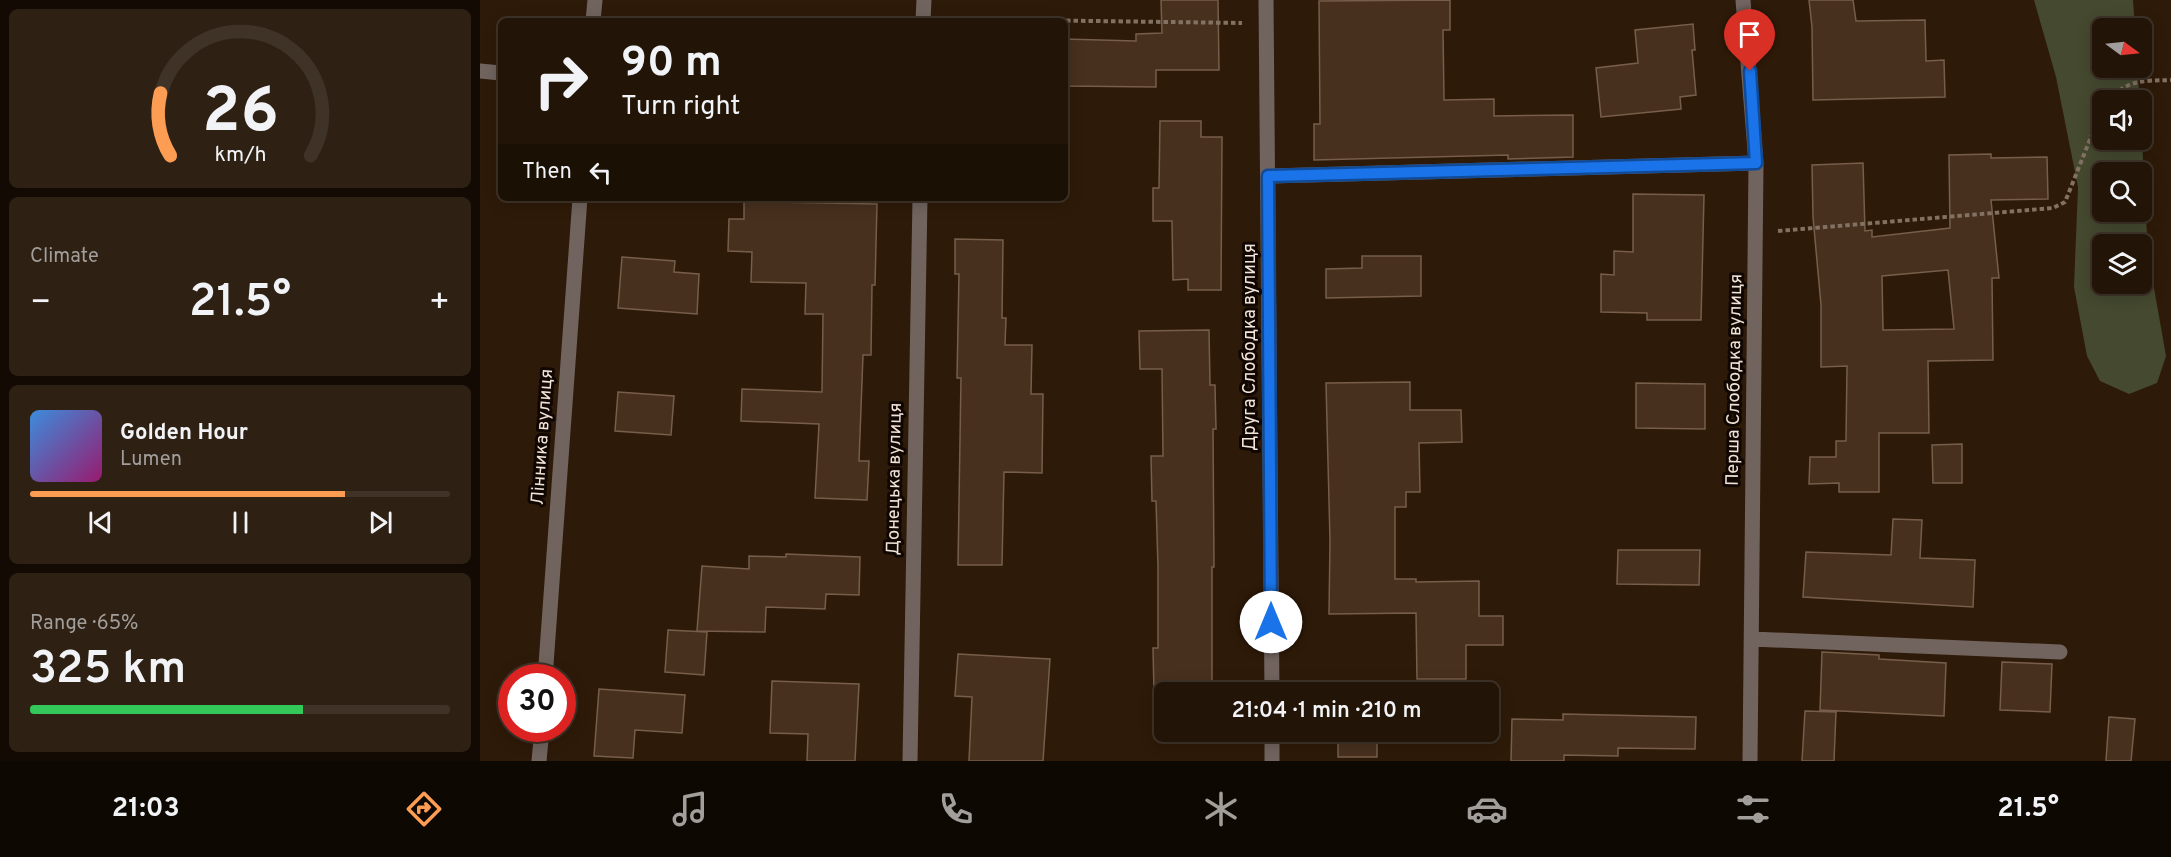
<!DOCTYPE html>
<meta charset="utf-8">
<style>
:root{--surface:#221406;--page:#2e2114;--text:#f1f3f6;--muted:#a29e9b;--line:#3f3328;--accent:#fc9d53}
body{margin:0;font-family:Overpass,sans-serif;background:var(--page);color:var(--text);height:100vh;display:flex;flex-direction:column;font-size:22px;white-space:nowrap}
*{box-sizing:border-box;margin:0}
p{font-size:20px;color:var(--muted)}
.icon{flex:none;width:33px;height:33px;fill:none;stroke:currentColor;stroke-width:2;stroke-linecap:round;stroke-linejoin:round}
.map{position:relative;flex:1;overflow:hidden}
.side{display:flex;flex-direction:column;gap:9px;padding:9px;background:#130b03;width:480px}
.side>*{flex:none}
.hud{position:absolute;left:18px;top:18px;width:570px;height:183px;border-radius:9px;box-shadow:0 3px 15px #0003,0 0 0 2px var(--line);background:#221406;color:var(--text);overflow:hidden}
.needle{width:39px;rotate:105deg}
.fabs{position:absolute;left:1612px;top:18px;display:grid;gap:12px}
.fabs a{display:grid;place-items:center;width:60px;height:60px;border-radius:9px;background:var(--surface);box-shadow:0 3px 15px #0003,0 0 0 2px var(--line);font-size:30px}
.speed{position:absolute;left:18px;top:664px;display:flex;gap:12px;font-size:30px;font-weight:700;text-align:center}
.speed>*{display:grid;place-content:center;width:78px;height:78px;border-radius:50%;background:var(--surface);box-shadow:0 3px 15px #0003,0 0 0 2px var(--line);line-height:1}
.speed .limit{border:9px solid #d22;background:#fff;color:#111}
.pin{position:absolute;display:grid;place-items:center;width:51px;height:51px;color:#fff;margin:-62px -26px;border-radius:50% 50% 50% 0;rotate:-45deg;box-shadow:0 0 6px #0007}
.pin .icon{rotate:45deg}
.me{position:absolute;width:66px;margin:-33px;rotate:0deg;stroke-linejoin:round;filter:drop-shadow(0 0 4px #0008)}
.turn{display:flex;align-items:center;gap:21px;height:126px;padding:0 24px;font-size:27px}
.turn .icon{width:78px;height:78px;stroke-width:2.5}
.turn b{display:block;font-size:42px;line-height:51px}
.then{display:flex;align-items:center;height:57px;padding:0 24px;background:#0003;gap:12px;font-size:22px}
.big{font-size:45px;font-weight:600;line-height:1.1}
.side .tile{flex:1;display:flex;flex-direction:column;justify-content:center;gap:9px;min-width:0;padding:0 21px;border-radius:9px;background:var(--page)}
.side .dial{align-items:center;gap:0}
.dial svg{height:156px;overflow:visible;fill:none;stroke:var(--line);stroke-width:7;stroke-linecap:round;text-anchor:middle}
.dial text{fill:var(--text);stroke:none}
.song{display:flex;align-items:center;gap:18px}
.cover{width:72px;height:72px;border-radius:9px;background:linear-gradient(135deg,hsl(210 70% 55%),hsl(320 70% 35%))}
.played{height:6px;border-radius:3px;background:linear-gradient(90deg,var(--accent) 75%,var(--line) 75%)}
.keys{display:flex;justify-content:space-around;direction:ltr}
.heat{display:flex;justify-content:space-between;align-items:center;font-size:33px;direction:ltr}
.charge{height:9px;border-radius:4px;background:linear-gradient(90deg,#34c759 65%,var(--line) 0)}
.trip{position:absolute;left:674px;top:682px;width:345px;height:60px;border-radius:9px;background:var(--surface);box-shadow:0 3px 15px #0003,0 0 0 2px var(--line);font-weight:600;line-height:60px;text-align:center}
.dock{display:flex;height:96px;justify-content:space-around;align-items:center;background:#0e0802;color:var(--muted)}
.dock .icon{width:42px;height:42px}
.dock .current{color:var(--accent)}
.dock b{font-size:27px;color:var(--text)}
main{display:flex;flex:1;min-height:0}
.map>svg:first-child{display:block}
.forest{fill:#44492f;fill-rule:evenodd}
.building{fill:#47301e;stroke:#775e4b;stroke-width:1.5;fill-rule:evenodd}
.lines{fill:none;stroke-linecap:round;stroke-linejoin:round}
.path{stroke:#837162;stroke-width:4;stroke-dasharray:4.5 3;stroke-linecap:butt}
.minor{stroke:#71645f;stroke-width:15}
.route-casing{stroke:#114b97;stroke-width:15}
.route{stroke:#1a73e8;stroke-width:10}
.labels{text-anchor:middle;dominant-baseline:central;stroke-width:6;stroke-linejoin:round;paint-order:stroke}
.street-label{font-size:18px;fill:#f2e3d8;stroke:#100702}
</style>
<main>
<section class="side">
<div class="tile dial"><svg viewBox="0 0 100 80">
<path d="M14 69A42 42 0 1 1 86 69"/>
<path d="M14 69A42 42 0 0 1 9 37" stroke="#fc9d53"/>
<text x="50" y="56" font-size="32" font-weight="700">26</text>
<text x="50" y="72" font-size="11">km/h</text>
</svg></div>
<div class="tile"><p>Climate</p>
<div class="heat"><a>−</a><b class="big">21.5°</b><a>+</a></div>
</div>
<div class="tile">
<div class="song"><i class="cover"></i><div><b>Golden Hour</b><p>Lumen</p></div></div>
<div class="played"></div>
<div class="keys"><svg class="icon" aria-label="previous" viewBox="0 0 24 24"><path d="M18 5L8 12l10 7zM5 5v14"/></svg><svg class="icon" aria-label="pause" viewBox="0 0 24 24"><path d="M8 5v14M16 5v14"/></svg><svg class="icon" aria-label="next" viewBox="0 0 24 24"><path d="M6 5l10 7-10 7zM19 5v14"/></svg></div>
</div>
<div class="tile"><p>Range · 65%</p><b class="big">325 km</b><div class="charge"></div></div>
</section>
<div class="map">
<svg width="1691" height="761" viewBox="0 0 1691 761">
<rect width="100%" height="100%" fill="#2e1a08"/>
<path class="forest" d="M1554 0H1653L1655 28H1623V68H1657L1660 100H1623V140H1662L1668 254 1686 356 1677 383 1649 394 1620 381 1607 356 1594 287 1598 187 1576 77ZM1623 172H1662V212H1623ZM1623 244H1662V284H1623Z"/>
<path class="building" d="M681 0H738L739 70H676V87L585 86V39L656 41V34L682 33Z
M970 0V30H963L964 100 1014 99V116L1093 115V157L1028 159V155L834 160V124H840L839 1Z
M1329 0H1373L1376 21 1445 20 1446 61 1464 60 1465 97 1333 100 1332 27Z
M1213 24 1215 50H1212L1216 95 1200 97 1201 109 1121 117 1116 68 1158 63 1155 30Z
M680 121H721V137H742L741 290H708V279L693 280 692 221H673V188H679Z
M1511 154V158L1567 157 1568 199 1511 200 1519 278H1512L1513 360 1448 361 1449 433H1399V492H1359V483L1329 484 1330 457H1356V441H1366L1367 366 1341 367V305L1333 217 1332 165 1383 163 1385 231 1392 230V237L1470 228 1469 155ZM1468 270 1474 329 1403 330 1402 276Z
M1153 194 1224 195 1221 320H1167V313L1121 312V274L1134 275V251L1153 252Z
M264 198H294V202L397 204 395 285H392L391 355H383L379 461H389L387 500 335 498 339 424 261 421 262 389 342 392 343 314H325L326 283 271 282 272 252 248 251 249 219H264Z
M475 239 523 240 522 318H526L525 345H552L551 394H563L562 473 524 472 522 565H478L481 378H477L479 274H475Z
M882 256H941V296L846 298V269L882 268Z
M142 257 195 261 194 272 219 274 217 314 138 308Z
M729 330 730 385H735L736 429H733L734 567H732V690L709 691V693H674L673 648H678V567L676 501H672L671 456H683L682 369H660L659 331Z
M930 382V410H981L982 442 939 443 940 492H926V507H915V579H936V582L999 581V616H1023V645H986V679H937L936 613 849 614 850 541 846 383Z
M1156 383 1225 384V429L1156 428Z
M138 392 194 396 191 435 135 431Z
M1482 444V483H1453L1452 445Z
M1413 519 1442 520 1440 558 1495 560 1493 607 1323 597 1326 552 1411 555Z
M1138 550H1220L1219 585 1137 584Z
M306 554 380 557 379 595 346 594 345 609 286 607 285 632 217 631 222 566 269 569V556L306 557Z
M188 630 227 632 224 675 185 672Z
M1342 652 1399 655V659L1466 663 1464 716 1340 710Z
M478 654 570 659 563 761H489L492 697 475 696Z
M1522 662 1572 664 1570 712 1520 710Z
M292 681 379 684 375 761H327L328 734 290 733Z
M861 681H906V693H861Z
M119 689 205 695 202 733 155 730 153 758 114 756Z
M1325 711 1356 712 1354 761H1322Z
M1083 714 1216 717 1215 749 1138 748V756L1084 755V761H1031L1032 719 1083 720Z
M1629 717 1655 719 1651 761H1626Z
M858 732H906V735H897V757H858Z"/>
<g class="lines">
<path class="path" d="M466 19 762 23
M1628 100C1649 79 1663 81 1691 80
M1298 231 1573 208 1585 202 1623 107"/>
<path class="minor" d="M786 0 792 693
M1263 0 1276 163 1270 761
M113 21 115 0
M443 21 444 0
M0 71 21 73
M788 176 1276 163
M1272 639 1580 652
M65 678 100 198
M792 732V761
M59 761 62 729
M430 761 440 198"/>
</g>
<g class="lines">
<g class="route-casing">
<path id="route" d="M791 622 788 176 1276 163 1270 71"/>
</g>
<use href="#route" class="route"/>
</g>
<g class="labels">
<g class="street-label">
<text transform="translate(770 347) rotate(-90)">Друга Слободка вулиця</text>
<text transform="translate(1255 380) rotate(-89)">Перша Слободка вулиця</text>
<text transform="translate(63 437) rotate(-86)">Лінника вулиця</text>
<text transform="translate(415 479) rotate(-89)">Донецька вулиця</text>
</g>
</g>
</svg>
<div class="fabs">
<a><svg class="needle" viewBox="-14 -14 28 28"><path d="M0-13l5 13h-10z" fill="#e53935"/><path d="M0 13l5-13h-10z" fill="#a29e9b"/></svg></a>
<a><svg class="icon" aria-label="sound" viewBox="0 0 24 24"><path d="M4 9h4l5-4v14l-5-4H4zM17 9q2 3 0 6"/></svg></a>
<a><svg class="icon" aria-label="search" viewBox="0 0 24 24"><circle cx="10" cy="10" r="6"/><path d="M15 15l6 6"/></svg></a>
<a><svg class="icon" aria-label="layers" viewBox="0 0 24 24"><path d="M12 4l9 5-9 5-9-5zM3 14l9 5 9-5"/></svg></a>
</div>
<div class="speed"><div class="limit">30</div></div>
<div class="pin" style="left:1270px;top:71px;background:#d93025"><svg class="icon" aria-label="arrive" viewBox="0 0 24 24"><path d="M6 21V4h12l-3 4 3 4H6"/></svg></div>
<svg class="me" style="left:791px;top:622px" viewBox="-20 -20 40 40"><circle r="19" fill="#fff"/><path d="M0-13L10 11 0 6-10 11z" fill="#1a73e8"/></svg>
<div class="trip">21:04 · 1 min · 210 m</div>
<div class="hud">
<div class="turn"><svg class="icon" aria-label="right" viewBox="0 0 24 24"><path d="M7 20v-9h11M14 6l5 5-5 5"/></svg><div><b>90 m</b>Turn right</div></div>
<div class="then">Then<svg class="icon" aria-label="left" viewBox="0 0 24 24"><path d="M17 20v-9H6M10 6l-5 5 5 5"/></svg></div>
</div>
</div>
</main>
<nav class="dock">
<b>21:03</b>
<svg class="icon current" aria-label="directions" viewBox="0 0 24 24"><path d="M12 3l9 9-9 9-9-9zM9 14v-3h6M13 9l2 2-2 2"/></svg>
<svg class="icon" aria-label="music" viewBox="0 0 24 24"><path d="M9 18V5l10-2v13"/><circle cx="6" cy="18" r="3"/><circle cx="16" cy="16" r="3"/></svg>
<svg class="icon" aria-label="phone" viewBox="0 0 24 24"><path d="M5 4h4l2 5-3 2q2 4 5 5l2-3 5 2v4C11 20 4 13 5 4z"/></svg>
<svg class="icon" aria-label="climate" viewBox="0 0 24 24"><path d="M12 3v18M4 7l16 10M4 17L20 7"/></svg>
<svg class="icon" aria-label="car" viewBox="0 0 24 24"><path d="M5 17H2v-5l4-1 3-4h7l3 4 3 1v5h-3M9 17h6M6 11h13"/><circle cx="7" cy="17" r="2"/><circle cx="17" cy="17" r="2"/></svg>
<svg class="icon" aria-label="filters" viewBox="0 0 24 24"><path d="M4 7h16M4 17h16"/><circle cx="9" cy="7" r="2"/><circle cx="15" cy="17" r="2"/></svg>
<b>21.5°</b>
</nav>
